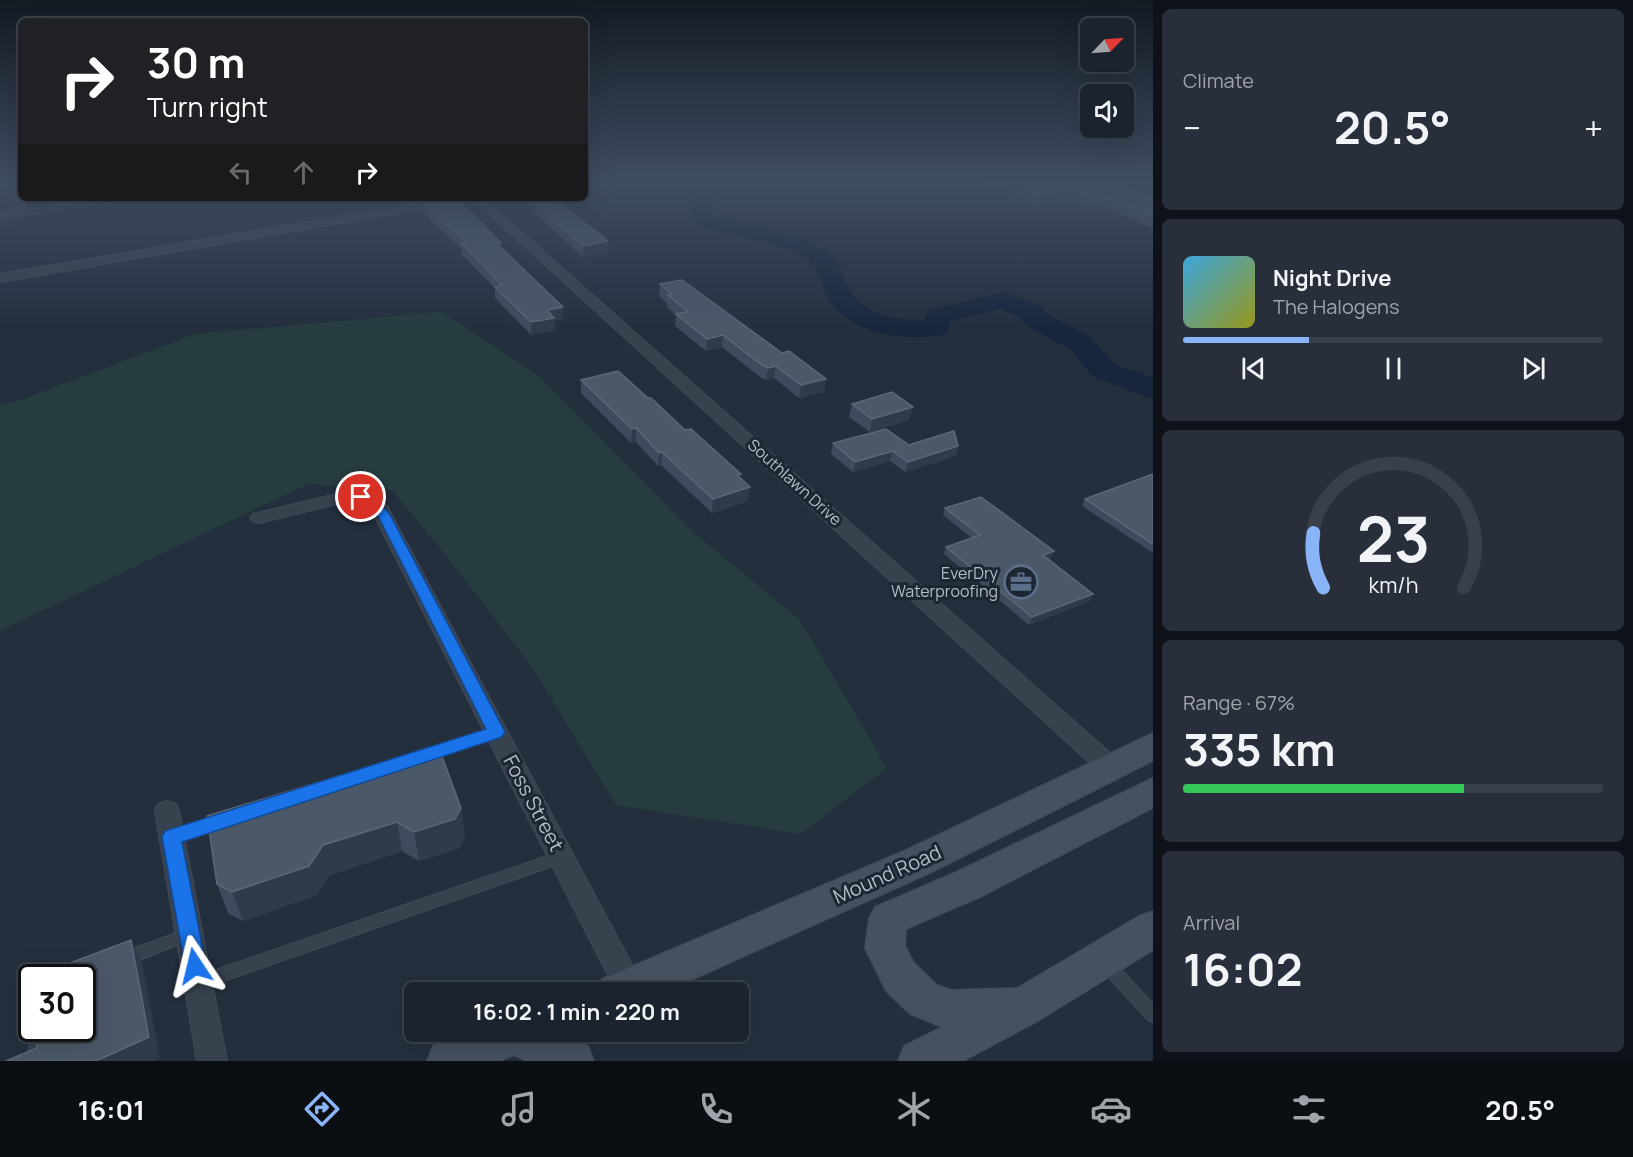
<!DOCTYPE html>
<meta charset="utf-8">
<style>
:root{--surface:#1b232e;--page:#282f3a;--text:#f1f3f6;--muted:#a0a4aa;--line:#39404a;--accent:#8ab4f8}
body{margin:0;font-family:Manrope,sans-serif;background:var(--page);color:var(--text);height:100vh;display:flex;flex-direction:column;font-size:22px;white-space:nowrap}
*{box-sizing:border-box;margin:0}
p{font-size:20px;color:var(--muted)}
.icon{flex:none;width:33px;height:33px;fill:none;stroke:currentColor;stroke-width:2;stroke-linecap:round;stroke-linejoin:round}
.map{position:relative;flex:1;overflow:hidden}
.side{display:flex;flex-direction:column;gap:9px;padding:9px;background:#0f1319;width:480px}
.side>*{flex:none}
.top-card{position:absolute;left:18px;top:18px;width:570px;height:183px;border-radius:9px;box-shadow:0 6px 24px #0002,0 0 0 2px var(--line);background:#202124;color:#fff;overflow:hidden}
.needle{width:39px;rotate:65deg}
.buttons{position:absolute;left:1080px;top:18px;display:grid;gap:12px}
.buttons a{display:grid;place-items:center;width:54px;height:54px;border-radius:9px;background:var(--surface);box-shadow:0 6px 24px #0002,0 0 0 2px var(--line);font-size:30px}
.speed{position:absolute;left:18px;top:964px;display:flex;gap:12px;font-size:30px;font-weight:700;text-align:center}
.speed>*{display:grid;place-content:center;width:78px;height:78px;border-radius:50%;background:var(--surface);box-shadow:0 6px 24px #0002,0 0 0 2px var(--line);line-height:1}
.speed .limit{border:3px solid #111;border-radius:9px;background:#fff;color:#111}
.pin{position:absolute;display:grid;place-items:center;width:51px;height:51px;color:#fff;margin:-26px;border:3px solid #fff;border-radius:50%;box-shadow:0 2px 6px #0007}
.me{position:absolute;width:66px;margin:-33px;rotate:350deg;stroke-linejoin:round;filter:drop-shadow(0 0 4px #0008)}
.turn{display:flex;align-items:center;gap:21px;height:126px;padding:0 30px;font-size:27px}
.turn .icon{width:78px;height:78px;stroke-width:2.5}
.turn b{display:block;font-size:42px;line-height:51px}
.lanes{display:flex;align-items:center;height:57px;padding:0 30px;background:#0003;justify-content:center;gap:30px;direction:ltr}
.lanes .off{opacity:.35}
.big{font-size:45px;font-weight:700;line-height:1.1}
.side .card{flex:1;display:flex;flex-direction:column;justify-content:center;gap:9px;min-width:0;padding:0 21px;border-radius:9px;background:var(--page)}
.side .dial{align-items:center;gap:0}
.dial svg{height:156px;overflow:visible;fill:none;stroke:var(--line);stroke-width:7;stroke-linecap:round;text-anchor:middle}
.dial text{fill:var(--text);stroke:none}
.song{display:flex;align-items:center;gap:18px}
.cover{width:72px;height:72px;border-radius:9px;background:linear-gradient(135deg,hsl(200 70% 55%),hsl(60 70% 35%))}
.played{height:6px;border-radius:3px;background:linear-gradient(90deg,var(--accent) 30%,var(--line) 30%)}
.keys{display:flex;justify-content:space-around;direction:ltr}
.heat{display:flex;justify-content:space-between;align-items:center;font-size:33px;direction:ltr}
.charge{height:9px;border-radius:4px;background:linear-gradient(90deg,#34c759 67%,var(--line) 0)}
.trip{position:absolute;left:404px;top:982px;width:345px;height:60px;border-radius:9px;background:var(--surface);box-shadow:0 6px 24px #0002,0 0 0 2px var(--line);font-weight:700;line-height:60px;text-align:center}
.tabs{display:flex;height:96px;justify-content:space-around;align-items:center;background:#0b0e12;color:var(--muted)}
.tabs .icon{width:42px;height:42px}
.tabs .active{color:var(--accent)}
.tabs b{font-size:27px;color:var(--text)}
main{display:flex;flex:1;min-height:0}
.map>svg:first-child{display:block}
.green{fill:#263c3f}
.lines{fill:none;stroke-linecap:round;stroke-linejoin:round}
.river{fill:#17263c;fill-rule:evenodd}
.service-casing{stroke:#414a57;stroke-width:2}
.minor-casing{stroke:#414a57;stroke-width:2}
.secondary-casing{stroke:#414a57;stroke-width:2}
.service{fill:#38414e;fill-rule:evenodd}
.minor{fill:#38414e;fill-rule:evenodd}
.secondary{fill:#465061;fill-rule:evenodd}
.wall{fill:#3f4b5c}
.shaded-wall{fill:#2f3b4b}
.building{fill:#4b5868;stroke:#5c6777;stroke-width:1.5}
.route{fill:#1a73e8;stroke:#114b97;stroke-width:1.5}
.labels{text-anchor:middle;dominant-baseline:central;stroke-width:6;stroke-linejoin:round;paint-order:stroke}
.street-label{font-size:16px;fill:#b4bcc9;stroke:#1d2633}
.poi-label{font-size:16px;fill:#b4bcc9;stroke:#1d2633;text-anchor:end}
.near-street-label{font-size:20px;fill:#b4bcc9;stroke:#1d2633}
</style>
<main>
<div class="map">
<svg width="1153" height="1061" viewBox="0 0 1153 1061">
<rect width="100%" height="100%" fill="#242f3e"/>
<path class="green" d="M442 312 539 376 692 531 800 620 887 768 801 834 616 805 532 667 444 553 392 490 308 484 0 631V404L13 403 195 334Z"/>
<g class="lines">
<path class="river" d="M687 181H708L714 196 713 214C749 228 789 230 823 249 837 257 841 270 846 283 859 315 893 320 924 320L929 310 1004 292 1042 307 1047 314 1090 337 1115 365 1153 377V399L1093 377 1070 349 1027 326 1022 319 1001 309 951 321 946 334C909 343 851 335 829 300 821 288 820 268 808 260 774 239 731 238 695 223 686 210 697 198 687 181Z"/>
<g class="service-casing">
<path id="service" d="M496 728 500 729 502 732 500 735 430 758 426 756 424 753 426 750Z
M220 816 224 817 226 821 224 825 173 841 169 840 167 836 169 832Z
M559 852 564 854 565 858 564 862 201 989 196 987 194 982 196 977 201 975Z
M187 929 192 931 194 935 192 939 127 965 122 963 120 958 122 953Z
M1108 959 1113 961 1153 1004V1022L1148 1020 1103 971 1101 966 1103 961Z
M31 1024 32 1029H43L45 1061H29V1029Z"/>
</g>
<g class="minor-casing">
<path id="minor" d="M9 181H19L25 209 99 198H125L120 201 0 219V213L14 211Z
M449 198H483L1119 761 1123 768 1119 775 1111 777 1103 775 472 198 467 201 0 282V274Z
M349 491 374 496 387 506 639 978 643 988 641 993H617L371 509 360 502 349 501 259 523 253 522 250 518 253 514Z
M167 801 176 804 179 811 227 1061H197L155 811 158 804Z"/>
</g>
<g class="secondary-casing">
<path id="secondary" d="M1153 733V761L932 872 662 993H596L602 979 906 850Z
M1153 778V808L980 897 906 929 905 946 914 963 937 985 951 990 1017 988 1139 916 1153 911V950L1036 1022 963 1061H898L904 1046 942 1027 910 1014 886 991 865 948 869 919 875 907 954 873Z
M467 1032H558L588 1046 594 1061H526L514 1055 500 1061H427L433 1046Z"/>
</g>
<use href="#service" class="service"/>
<use href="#minor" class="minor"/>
<use href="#secondary" class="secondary"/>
</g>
<path class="wall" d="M983 181H1112L1153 197V228L1095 204 1083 205 1070 199 1040 206Z
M1113 181H1153V197Z
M520 198H569V206L564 207 608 252 583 257 532 211V208Z
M420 201 501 243V248L563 307V319L555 320V330L531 335 495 298V288L462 255 461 248 421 211Z
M660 284 782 353 826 379 824 392 799 398 774 378 766 380 760 377 722 347 706 351 675 326 676 315 667 307V303L659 296Z
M581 380 648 398 750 487 748 501 712 513 661 465 658 466 636 442 631 443 581 393Z
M852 404 913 407 909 420 870 432 849 417Z
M833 443 909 445 958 446 956 456 905 472 890 461 853 472 831 454Z
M1153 474V553L1082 506 1085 499Z
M945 508 1054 551 1051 558 1048 560 1090 601 1029 625 944 554 946 547 972 538 943 515Z
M461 808 465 837 458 849 419 861 402 851 330 875 317 895 243 921 228 913 217 884 207 816Z"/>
<path class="shaded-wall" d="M1073 190 1070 199 1040 206 1042 196Z
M411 198H436L411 202Z
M553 198H569V206L553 209Z
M608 241V252L583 257V246Z
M563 307V319L555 320V330L531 335V322L547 310Z
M723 335 722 347 706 351 707 339Z
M776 366 774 378 766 380 768 368Z
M826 379 824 392 799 398 801 385Z
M913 407 909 420 870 432 872 419Z
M636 428V442L631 443 632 429Z
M958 446 956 456 905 472 908 462Z
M893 451 890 461 853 472 855 462Z
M662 452 661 465 658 466 659 453Z
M750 487 748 501 712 513 713 499Z
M1054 551 1051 558 1040 563 1043 555Z
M1093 594 1090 601 1029 625 1032 617Z
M461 808 465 837 458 849 419 861 414 832Z
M397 822 402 851 330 875 317 895 243 921 232 892 323 845Z
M131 940 142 962 160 1058 154 1061H96Z"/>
<path class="building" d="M1006 181H1112L1153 197V217L1098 195 1086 196 1073 190 1042 196Z
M1140 181H1153V186Z
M437 198H456L501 243 497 244 563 307 547 310 554 318 531 322 495 287 502 285 461 243 467 242 420 201Z
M532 198H555H553L608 241 583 246 532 201 533 199Z
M682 280 782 353 789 351 826 379 801 385 776 366 768 368 762 365 723 335 707 339 676 314 688 312 668 295 672 294 660 284Z
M618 371 648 398H651L685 430 691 429 741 474 737 475 750 487 713 499 662 452 659 453 636 428 632 429 581 380Z
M892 392 913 407 872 419 852 404Z
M886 429 909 445 954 431 958 446 908 462 893 451 855 462 833 443Z
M1153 474V544L1085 499Z
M981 497 1054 551 1043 555 1093 594 1032 617 946 547 980 535 945 508Z
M438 746 461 808 455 819 414 832 397 822 323 845 309 866 232 892 217 884 207 816Z
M131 940 149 1037 96 1061H6L37 1048 35 1029H82V978H32V996L30 978Z"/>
<linearGradient id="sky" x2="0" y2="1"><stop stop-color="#141a22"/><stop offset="0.55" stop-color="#3f4d63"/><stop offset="1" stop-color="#3f4d63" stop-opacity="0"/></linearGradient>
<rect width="1153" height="330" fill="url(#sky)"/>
<path class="route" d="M361 493 375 497 390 515 505 732 502 737 182 842 206 966 203 974 195 977 188 974 185 966 162 837 165 831 486 729 378 516 366 503 354 497Z"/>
<defs>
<g id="office-ring" transform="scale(1.725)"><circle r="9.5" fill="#1d2633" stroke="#5c6f8a" stroke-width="1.5"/><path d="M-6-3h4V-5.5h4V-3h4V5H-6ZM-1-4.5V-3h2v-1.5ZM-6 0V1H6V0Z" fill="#5c6f8a"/></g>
</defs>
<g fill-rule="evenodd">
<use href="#office-ring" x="1021" y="582"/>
</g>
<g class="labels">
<g class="street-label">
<text transform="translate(795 482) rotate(42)">Southlawn Drive</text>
</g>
<g class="poi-label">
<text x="998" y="573">EverDry<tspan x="998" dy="18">Waterproofing</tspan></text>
</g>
<g class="near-street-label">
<text transform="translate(534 803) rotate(62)">Foss Street</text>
<text transform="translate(887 874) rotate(-24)">Mound Road</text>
</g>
</g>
</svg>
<div class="buttons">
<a><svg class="needle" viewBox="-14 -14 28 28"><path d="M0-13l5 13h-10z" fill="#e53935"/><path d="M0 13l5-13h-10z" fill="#a0a4aa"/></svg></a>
<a><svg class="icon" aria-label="sound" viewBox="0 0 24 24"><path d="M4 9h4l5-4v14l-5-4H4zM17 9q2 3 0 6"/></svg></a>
</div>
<div class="speed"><div class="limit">30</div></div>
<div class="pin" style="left:361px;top:497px;background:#d93025"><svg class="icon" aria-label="arrive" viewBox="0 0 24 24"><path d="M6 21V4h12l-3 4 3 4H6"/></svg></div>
<svg class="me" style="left:195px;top:966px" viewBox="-20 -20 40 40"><path d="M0-17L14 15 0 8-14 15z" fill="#1a73e8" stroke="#fff" stroke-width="4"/></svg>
<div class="trip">16:02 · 1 min · 220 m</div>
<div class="top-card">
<div class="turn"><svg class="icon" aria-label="right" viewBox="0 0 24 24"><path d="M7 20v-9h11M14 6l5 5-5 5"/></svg><div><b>30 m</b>Turn right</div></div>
<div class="lanes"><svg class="icon off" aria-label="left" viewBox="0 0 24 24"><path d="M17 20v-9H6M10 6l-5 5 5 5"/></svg><svg class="icon off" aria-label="ahead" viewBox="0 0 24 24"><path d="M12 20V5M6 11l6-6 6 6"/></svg><svg class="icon" aria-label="right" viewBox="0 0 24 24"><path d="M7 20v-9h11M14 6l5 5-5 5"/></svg></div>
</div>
</div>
<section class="side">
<div class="card"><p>Climate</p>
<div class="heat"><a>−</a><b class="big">20.5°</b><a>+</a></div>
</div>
<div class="card">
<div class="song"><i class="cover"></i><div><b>Night Drive</b><p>The Halogens</p></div></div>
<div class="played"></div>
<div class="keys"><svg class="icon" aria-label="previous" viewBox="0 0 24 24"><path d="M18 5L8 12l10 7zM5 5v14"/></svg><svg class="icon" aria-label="pause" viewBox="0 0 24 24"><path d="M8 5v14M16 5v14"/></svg><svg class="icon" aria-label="next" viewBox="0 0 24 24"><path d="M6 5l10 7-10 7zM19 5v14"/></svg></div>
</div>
<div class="card dial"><svg viewBox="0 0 100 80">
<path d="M14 69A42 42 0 1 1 86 69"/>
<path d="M14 69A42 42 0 0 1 9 41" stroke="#8ab4f8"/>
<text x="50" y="56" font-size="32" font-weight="700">23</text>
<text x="50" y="72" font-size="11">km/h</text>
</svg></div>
<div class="card"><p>Range · 67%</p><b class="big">335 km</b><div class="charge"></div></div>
<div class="card"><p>Arrival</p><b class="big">16:02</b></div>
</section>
</main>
<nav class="tabs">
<b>16:01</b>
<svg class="icon active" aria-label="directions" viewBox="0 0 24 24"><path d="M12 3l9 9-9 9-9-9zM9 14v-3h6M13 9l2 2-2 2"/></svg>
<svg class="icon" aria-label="music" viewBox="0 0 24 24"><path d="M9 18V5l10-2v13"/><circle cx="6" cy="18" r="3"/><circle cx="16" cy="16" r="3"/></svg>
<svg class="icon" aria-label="phone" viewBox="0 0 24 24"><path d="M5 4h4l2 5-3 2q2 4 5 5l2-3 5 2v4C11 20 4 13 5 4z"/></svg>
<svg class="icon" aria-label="climate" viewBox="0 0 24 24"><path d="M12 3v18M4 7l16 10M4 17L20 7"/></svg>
<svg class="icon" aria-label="car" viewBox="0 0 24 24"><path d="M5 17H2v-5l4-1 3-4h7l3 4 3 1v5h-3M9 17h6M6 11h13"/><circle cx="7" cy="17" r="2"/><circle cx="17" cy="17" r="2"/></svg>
<svg class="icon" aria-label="filters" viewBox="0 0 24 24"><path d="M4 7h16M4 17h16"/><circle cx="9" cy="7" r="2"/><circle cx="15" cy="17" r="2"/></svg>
<b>20.5°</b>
</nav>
